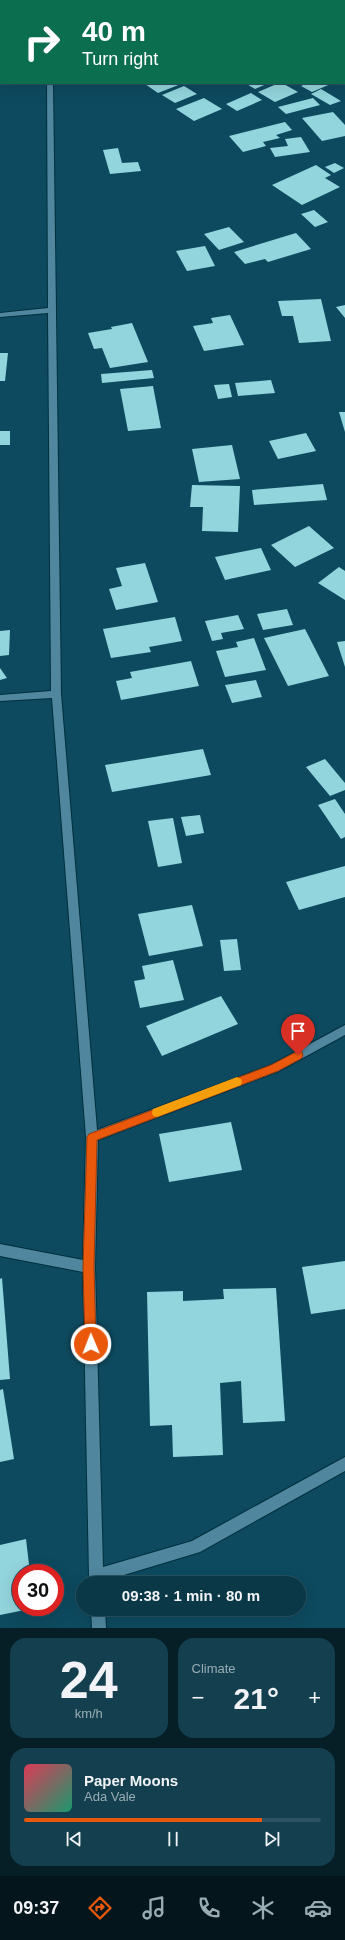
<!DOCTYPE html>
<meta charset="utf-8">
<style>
:root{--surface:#0a3847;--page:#133f4e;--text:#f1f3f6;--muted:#99acb4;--line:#2a5260;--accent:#ea580c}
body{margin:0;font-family:Arial,sans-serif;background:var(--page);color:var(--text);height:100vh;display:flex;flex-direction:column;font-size:15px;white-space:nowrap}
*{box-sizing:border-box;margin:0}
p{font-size:13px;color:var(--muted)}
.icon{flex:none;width:22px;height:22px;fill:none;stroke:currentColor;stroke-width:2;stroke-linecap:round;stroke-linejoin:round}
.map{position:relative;height:1628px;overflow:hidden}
.drawer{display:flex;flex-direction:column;gap:10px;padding:10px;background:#061f27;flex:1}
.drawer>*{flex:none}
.guide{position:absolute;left:0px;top:0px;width:345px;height:84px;box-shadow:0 4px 16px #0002,0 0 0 1px var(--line);background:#0b6e4f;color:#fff;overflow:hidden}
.speed{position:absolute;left:12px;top:1564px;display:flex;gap:8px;font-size:20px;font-weight:700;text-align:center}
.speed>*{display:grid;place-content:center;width:52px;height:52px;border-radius:50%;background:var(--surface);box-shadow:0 4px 16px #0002,0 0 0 1px var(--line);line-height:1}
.speed .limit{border:6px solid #d22;background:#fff;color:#111}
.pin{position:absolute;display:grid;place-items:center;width:34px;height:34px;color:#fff;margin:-41px -17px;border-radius:50% 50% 50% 0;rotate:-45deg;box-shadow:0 0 4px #0007}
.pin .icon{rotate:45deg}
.me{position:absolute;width:44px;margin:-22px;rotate:359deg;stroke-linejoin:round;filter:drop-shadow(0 0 3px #0008)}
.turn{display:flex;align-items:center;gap:14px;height:84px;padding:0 16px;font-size:18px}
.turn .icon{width:52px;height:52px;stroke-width:2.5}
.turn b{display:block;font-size:28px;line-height:34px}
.big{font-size:30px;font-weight:700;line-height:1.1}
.drawer .tile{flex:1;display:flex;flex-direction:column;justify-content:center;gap:6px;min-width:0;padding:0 14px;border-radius:16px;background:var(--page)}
.drawer .dial{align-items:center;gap:0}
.dial b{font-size:52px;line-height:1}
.song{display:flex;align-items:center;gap:12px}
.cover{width:48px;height:48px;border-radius:6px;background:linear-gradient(135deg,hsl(350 70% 55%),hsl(160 70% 35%))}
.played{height:4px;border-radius:2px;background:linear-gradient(90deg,var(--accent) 80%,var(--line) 80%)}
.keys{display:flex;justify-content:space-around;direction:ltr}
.heat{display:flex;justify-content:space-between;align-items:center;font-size:22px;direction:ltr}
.drawer .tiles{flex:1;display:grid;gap:10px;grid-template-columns:1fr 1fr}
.tile:last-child{grid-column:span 2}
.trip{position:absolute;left:76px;top:1576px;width:230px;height:40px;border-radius:20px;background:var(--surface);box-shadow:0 4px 16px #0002,0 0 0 1px var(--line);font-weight:700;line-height:40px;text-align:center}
.menu{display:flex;height:64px;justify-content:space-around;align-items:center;background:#04161c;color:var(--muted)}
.menu .icon{width:28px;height:28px}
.menu .selected{color:var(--accent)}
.menu b{font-size:18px;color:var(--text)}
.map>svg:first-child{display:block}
.building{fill:#93d5dd}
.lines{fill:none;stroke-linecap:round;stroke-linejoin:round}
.street-casing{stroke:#002f3e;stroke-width:2}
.street{fill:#50879e;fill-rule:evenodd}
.route{fill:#ea580c;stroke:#983908}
.slow{fill:#f59e0b}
</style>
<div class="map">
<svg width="345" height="1628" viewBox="0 0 345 1628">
<rect width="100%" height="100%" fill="#0d4a5f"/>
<path class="building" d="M147 83H179L181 84 158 93 145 84Z
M245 83H269L255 89Z
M279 83H282L298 92 275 102 258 92Z
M308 83H333L312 92 301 86Z
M184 86 197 94 175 103 162 95Z
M321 89 341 101 330 105 311 94Z
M251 93 262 100 237 111 226 104Z
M204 98 222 109 194 121 176 109Z
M313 98 320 105 286 114 278 107Z
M333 112 345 125V136L322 141 302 118Z
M285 122 292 130 276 135 280 138 263 142 266 146 243 152 229 136Z
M301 137 310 152 275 157 270 148 288 146 285 139Z
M118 148 122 163 138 162 141 171 110 174 103 150Z
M335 163 344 168 334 173 325 167Z
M316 165 331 175 325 178 340 187 302 205 272 185Z
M314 210 328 222 315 227 301 214Z
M229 227 244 242 219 250 204 234Z
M296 233 311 249 268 262 265 259 245 264 234 252Z
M205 246 215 266 187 271 176 251Z
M321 299 331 341 299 343 293 316H282L278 301Z
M345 305V318L336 307Z
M230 315 244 345 204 351 193 326 213 323 211 318Z
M132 323 148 362 110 368 102 348 94 349 88 333 112 329 111 327Z
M0 353H8L5 381H0Z
M152 370 154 378 102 383 101 374Z
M271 380 275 393 238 396 235 383Z
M229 384 232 397 218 399 214 385Z
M153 386 161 428 128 431 120 389Z
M339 412H345V432Z
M0 431H10V445H0Z
M306 433 316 451 278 459 269 441Z
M232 445 240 479 199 482 192 449Z
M323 484 327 500 254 505 252 490Z
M192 485 240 486 238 532 202 531 203 507H190Z
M309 526 334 548 295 567 271 545Z
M261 548 271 570 225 580 215 557Z
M145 563 158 602 116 610 109 589 122 586 116 568Z
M339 567 345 571V600L318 583Z
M287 609 293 625 263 630 257 614Z
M238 615 244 629 221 633 223 639 212 641 205 621Z
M175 617 182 641 149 647 151 652 111 658 103 629Z
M305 629 329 676 288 686 264 638Z
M10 630 9 655 0 656V631Z
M254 638 266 670 225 677 216 651 238 647 236 642Z
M345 641V667L337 642Z
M191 661 199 686 121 700 116 681 132 678 130 672Z
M0 668 7 678 0 680Z
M256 680 262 697 232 703 225 685Z
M203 749 211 775 112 792 105 765Z
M325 759 345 783V790L330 796 306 767Z
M335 799 345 814V837L341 839 318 805Z
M200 815 204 833 186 836 181 817Z
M173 818 182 863 158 867 148 821Z
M345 866V897L299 910 286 882Z
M192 905 203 946 149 956 138 914Z
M237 939 241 970 224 971 220 940Z
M173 960 184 1000 140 1008 134 981 145 979 142 966Z
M221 996 238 1024 162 1056 146 1026Z
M231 1122 242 1170 169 1182 159 1134Z
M345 1261V1309L311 1314 302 1267Z
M2 1278 10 1379 0 1380V1279Z
M276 1288 285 1421 243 1423 241 1381 220 1383 223 1455 173 1457 172 1425 150 1426 147 1292 183 1291V1301L224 1299 223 1289Z
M3 1389 14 1459 0 1462V1390Z
M26 1539 30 1573H21V1607L35 1608 0 1615V1545Z"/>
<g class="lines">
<g class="street-casing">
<path id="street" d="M47 0H53V1H47Z
M324 0H330L331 1H325Z
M344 12H345V17H344Z
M0 38H1L0 43Z
M47 83H53L61 694 97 1130 271 1065 345 1025V1035L279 1071 98 1140 95 1267 103 1567 192 1541 345 1457V1471L200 1552 104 1581V1583H90L89 1576 83 1272 0 1256V1244L83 1260 86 1137 52 698 0 701V695L51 691 48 313 0 317V313L48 308Z
M91 1609H105L106 1628H92Z"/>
</g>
<use href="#street" class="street"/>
</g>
<path class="route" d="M298 1051 302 1052 303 1055 302 1058 278 1071 97 1140 94 1267 96 1344 95 1348 91 1350 87 1348 85 1344 83 1267 87 1137 89 1134 271 1065Z"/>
<path class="slow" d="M237 1077 241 1079 242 1082 241 1085 157 1117 153 1116 152 1112 153 1109Z"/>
</svg>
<div class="speed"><div class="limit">30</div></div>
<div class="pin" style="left:298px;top:1055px;background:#d93025"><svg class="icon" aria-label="arrive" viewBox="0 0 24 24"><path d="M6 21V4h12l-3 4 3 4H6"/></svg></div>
<svg class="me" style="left:91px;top:1344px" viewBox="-20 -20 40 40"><circle r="17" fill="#ea580c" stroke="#fff" stroke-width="3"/><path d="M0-11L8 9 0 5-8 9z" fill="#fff"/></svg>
<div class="trip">09:38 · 1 min · 80 m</div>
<div class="guide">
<div class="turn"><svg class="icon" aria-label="right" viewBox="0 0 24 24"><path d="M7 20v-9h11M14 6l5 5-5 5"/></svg><div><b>40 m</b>Turn right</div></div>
</div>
</div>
<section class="drawer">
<div class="tiles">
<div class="tile dial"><b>24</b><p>km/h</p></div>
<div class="tile"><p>Climate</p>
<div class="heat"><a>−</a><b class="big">21°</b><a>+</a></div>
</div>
<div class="tile">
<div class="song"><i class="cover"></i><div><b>Paper Moons</b><p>Ada Vale</p></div></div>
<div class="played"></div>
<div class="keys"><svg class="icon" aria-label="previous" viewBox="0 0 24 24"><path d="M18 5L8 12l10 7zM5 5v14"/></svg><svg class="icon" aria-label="pause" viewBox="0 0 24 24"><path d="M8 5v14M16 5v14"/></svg><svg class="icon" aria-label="next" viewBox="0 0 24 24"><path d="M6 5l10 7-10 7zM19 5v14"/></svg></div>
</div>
</div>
</section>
<nav class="menu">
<b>09:37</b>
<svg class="icon selected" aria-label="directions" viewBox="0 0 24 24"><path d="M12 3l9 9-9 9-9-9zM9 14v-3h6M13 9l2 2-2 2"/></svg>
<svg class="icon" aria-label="music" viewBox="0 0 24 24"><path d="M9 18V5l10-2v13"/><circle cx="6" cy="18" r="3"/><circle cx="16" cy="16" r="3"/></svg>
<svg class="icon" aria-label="phone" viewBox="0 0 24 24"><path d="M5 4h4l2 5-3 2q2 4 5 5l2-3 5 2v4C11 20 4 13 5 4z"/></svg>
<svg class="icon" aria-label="climate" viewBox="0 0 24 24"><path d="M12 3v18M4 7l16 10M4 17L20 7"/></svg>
<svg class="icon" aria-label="car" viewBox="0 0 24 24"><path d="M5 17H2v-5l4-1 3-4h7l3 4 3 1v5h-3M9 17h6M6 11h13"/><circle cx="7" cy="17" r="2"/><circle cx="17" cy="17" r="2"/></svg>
</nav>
